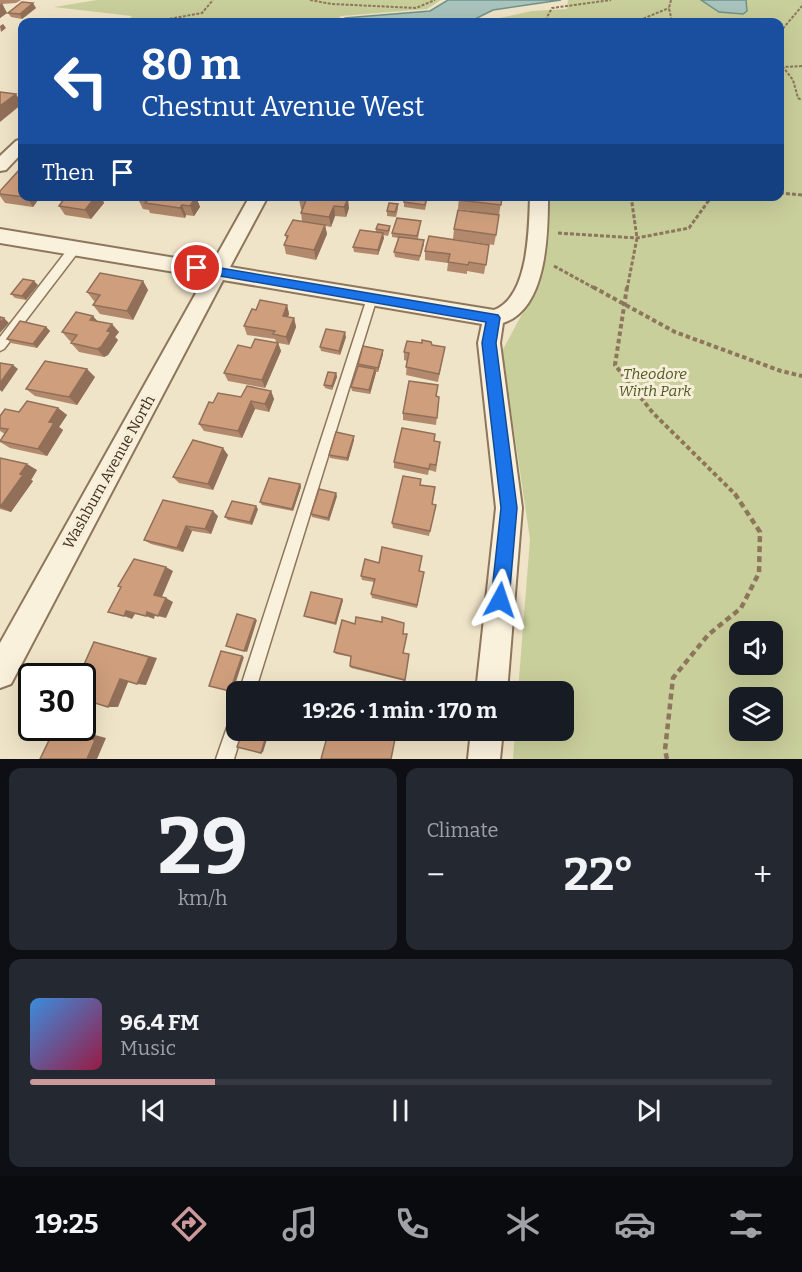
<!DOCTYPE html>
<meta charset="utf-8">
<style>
:root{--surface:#171b24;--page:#242831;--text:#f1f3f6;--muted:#9ea1a6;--line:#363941;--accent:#cc999b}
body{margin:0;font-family:Bitter,serif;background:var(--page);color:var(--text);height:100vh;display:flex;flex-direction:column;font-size:22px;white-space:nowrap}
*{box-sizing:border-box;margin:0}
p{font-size:20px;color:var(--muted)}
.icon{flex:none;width:33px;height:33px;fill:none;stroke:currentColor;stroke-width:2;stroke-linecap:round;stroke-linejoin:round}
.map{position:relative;height:759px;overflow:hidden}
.details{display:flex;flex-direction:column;gap:9px;padding:9px;background:#0d0f14;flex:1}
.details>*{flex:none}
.banner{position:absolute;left:18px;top:18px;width:766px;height:183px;border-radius:12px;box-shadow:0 6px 24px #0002;background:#1a4fa0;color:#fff;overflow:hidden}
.controls{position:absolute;left:729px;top:621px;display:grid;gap:12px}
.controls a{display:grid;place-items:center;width:54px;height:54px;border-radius:12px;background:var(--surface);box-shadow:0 6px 24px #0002;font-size:30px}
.speed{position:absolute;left:18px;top:663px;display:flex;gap:12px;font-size:30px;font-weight:700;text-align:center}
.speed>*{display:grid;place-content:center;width:78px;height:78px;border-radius:50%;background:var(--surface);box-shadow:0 6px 24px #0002;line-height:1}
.speed .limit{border:3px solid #111;border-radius:9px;background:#fff;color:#111}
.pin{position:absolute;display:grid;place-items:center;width:51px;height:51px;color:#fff;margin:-26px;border:3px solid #fff;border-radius:50%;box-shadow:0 2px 6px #0007}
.me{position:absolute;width:66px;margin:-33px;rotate:5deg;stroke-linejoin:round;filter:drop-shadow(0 0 4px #0008)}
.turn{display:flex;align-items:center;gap:21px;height:126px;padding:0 24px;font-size:27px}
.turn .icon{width:78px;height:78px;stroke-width:2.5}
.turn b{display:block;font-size:42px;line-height:51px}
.then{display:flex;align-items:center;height:57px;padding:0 24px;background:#0003;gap:12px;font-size:22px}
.big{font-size:45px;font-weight:700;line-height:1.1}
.details .card{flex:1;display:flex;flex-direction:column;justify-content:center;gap:9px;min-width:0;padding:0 21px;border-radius:12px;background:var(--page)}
.details .dial{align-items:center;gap:0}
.dial b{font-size:78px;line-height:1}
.song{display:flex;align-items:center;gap:18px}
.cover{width:72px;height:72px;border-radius:9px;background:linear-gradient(135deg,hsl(210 70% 55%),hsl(340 70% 35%))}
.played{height:6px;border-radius:3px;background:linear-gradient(90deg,var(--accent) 25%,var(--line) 25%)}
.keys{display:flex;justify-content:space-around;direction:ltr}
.heat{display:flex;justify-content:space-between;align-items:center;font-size:33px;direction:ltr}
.details .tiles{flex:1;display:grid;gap:9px;grid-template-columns:1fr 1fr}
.card:last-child{grid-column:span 2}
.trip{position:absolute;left:226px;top:681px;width:348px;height:60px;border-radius:12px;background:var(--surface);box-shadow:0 6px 24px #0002;font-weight:700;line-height:60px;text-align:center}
.menu{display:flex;height:96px;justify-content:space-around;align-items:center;background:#090b0e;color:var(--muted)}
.menu .icon{width:42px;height:42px}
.menu .current{color:var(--accent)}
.menu b{font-size:27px;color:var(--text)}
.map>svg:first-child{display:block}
.green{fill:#c9cf9b;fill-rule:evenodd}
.water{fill:#a9c4bc;stroke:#6f938a;stroke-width:1.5}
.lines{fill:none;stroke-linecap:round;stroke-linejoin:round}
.lane-casing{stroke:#8d765c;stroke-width:3}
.street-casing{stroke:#8d765c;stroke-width:4}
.path-far3{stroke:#8d765c;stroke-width:2;stroke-dasharray:3 1.5;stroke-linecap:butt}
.path-far2{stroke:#8d765c;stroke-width:3;stroke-dasharray:4 2;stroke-linecap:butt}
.path-far1{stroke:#8d765c;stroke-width:4;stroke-dasharray:4.5 3;stroke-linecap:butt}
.path{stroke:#8d765c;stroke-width:4.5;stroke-dasharray:6 4;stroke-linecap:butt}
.lane{fill:#faf1dc;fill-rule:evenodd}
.street{fill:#faf1dc;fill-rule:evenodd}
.wall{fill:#b2896c}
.shaded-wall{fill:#916f58}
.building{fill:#cf9f7d;stroke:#916f58;stroke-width:1.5}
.route{fill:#1a73e8;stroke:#114b97;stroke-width:1.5}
.labels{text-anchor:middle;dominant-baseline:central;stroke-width:6;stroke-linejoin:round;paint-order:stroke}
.park-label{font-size:15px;font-style:italic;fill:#4d5a26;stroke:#f7eed8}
.street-label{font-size:15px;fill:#3d2e20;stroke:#f7eed8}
</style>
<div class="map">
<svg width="802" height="759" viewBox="0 0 802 759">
<rect width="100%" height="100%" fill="#f0e4c8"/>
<path class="green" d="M97 0H441L427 9 341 16 335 22H196L166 19 163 22H126L132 16 54 7Z
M568 0H802V759H513L515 731 564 730V692L518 691 530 539 502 351 528 303 546 246 550 197 780 196V22H482L532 11 567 9ZM740 632H772V664H740ZM740 698H772V730H740Z"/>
<path class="water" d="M448 0H561L493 10 475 19 457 22H343L345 18 430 11Z
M701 0H746L747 11 743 14 719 12Z"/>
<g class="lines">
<g class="lane-casing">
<path id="lane" d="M75 244 80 248 79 251 4 349 0 351V337L71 245Z
M372 294 377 298 255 692H239L367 298Z
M237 714V730H243L234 759H216L231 716Z"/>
</g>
<g class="street-casing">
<path id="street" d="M22 139V153L6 170 0 171V156L16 141Z
M250 196H268L230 267 494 310C529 297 529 228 530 196H548C548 234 547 309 503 323L500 343 522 508 507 692H476L496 508 478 343 482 324 223 280 11 684 0 688V643L205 277 0 243V229L212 264Z
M471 730H503L500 759H468Z"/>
</g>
<path class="path-far3" d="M310 0 332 4 416 8 435 0
M671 0 669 8 672 22
M152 22 202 13 213 0
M536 22 546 19 552 8 611 0
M635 22 669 8
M780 32 802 6
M802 66 783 67 793 80 798 98 802 100"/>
<path class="path-far2" d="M780 193 802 195
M558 233 637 238 689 228 712 196
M554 266 596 289
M627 289 637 238 631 196"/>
<path class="path-far1" d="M593 287 675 332 781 371 802 376
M627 287 615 365 653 413 736 495"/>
<path class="path" d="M667 759 665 750 673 678 708 635 741 608 759 573 760 532 735 494"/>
<use href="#lane" class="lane"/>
<use href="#street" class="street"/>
</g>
<path class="wall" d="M0 0H21L16 3 2 4 7 13 0 18Z
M36 8 22 19 11 17 8 13Z
M0 191 41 196 33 207 5 203 0 196Z
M74 196H101L104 203 91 219 65 215 59 206Z
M341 196 349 208 346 217 335 216 331 227 325 226 327 234 316 260 286 254 284 245 287 240 285 235 302 221 301 213 302 209H301L299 199Z
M405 196H428L425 210 404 207V202Z
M459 196H502L499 215 458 209Z
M196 197 200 207 194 216 186 215 185 218 150 213 149 210 143 209 138 199Z
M398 204V209L396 217 387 216V211Z
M421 221 418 239 424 240V245L419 261 395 257 394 252 398 238 392 237V233Z
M390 226V230L388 236 383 235 384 238 378 255 354 252 353 247 376 232V229Z
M454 229 496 235 494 245 453 239Z
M489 245 484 274 467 271V274L447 271 448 263 425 260V251Z
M143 281 148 290 133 320 100 314 93 305 96 302 94 301 87 292Z
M38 285 26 300 15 298 11 294Z
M287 305 289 314 288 317 294 318 296 327 289 345 278 343 281 351 265 388 228 381 224 373 251 348 276 342 275 339 247 335 244 326 256 310Z
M98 321 119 332 115 337 118 340 108 355 104 357 79 352 71 343 72 342 70 341 62 332Z
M46 327 50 331 37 348 11 343 7 339Z
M346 337 340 355 321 351 320 347Z
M432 345 445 347 438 382 406 375 407 361 404 360V352Z
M383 354 378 372H376L370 394 352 391 351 387 358 364Z
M336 373 337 377 332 390 325 388 324 385Z
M95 377 77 405 35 396 26 389Z
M271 391 274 399 269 412 255 409 242 438 204 431 199 424 213 403Z
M436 396 439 397 436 425 403 420V413Z
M58 408 67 415 59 427 63 430 47 456 10 448 0 442 5 434 0 431V416L19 412Z
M354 440 348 461 330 458 329 455Z
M434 441 440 442 436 472 429 470 428 475 394 468V462Z
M228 455 213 490 179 483 173 477Z
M0 458 37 470 31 480 33 481 11 512 0 509Z
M421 479 420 485 432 504 436 505 429 536 393 528 392 523Z
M300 484 301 487 293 511 262 505 260 502Z
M337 496 329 521 312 517 311 514Z
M258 509 252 525 228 520 225 517Z
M218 516 211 534 192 531 183 552 151 544 144 540Z
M379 563 424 572 417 608 372 598 371 594 374 582 362 580 361 576Z
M342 599 343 600 336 625 305 617 304 616Z
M355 624 403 634 404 653 409 654 405 681 351 668 350 666 351 657 336 654 334 652Z"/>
<path class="shaded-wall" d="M2 3 7 13 0 18V5Z
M33 3 36 8 22 19 20 14Z
M3 24 6 28 1 32 0 26Z
M16 94 22 104 0 122V106Z
M26 196H41L33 207Z
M96 196H101L104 203 91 219 85 210Z
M196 197 200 207 194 216 190 206Z
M348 199 349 208 346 217 344 207Z
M182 205 186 215 185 218 180 208Z
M334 206 335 216 331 227 329 217Z
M325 225 327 234 316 260 314 250Z
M383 233 384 238 378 255V250Z
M34 281 38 285 26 300 22 296Z
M143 281 148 290 133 320 127 311Z
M287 305 289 314 285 325 283 316Z
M93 316 100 324 90 320Z
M4 318 9 323 0 333V323Z
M294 318 296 327 289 345 286 337Z
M112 324 119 332 115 337 118 340 108 355 104 357 97 349Z
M46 327 50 331 37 348 33 344Z
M345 332 346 337 340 355 339 351Z
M278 343 281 351 265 388 262 380Z
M383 350V354L378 372V368Z
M13 365 18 369 2 392 0 390V383Z
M87 369 95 377 77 405 69 397Z
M375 369 376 373 370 394 369 390Z
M336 373 337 377 332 390V386Z
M271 391 274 399 269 412 265 404Z
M251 401 255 409 242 438 238 431Z
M58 408 67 415 59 427 63 430 47 456 38 449 49 422Z
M354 436V440L348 461 347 458Z
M223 448 228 455 213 490 208 484Z
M27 464 37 470 31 480 33 481 11 512 0 507Z
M300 484 301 487 293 511 292 509Z
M336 493 337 496 329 521 328 518Z
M256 506 258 509 252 525 250 522Z
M213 511 218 516 211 534 205 529Z
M186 526 192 531 183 552 177 548Z
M166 567 173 571 161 599 154 595Z
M166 598 173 602 166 618 158 616Z
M342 599 343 600 336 625 335 623Z
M126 611 135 614 132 619 124 616Z
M147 612 155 615 154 619 146 616Z
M255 619 257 620 247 652 244 651Z
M94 642 157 658 146 685 137 684Z
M242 656 244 657 233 691H230Z
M120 679 129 680 118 707H108Z
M55 728H69L106 738 97 759H87Z
M268 730H270L263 752 261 753Z
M373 730V732L395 738V739L372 733Z"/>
<path class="building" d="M22 2 33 3 20 14 8 13Z
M0 92 16 94 0 106Z
M20 169 22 170V196H26L25 197 0 194V191Z
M66 196 73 197 96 196 85 210 59 206Z
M141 196H192L196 197 190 206 182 205 180 208 145 203 147 201 138 199Z
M301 196H338L348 199 344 207 334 206 329 217 301 213 306 200 299 199Z
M405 196H427L425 205 404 202Z
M459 196H502L501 205 459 200Z
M389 203 398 204 395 212 387 211Z
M458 210 499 215 496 235 454 229Z
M397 218 421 221 417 236 392 233Z
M293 220 325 225 314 250 284 245 288 236 285 235Z
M378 224 390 226 388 231 376 229Z
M360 230 383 233 378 250 353 247Z
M429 236 489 245 486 265 469 262 468 265 448 262 450 254 425 251Z
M399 237 424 240 420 256 394 252Z
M100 273 143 281 127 311 93 305 100 295 87 292Z
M23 279 34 281 22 296 11 294Z
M260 300 287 305 283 316 294 318 286 337 273 334 275 331 244 326 252 309 256 310Z
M76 312 93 316 90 320 112 324 107 331 111 332 101 347 97 349 71 343 77 335 62 332Z
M0 317 4 318 0 323Z
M20 321 46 327 33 344 7 339Z
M326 329 345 332 339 351 320 347Z
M255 339 278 343 262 380 224 373 238 345 251 348Z
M422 340 431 342 432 345 445 347 439 374 406 367 409 353 404 352 407 341 422 343Z
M363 346 383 350 378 368 358 364Z
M45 361 87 369 69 397 26 389Z
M0 363 13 365 0 383Z
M358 366 375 369 369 390 351 387Z
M328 372 336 373 332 386 324 385Z
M409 381 438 385 436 396 439 397 437 418 403 413Z
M247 386 271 391 265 404 251 401 238 431 199 424 209 402 213 403 218 393 241 397Z
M27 401 58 408 49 422 54 423 38 449 0 441 8 429 0 428V416L5 409 19 412Z
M402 428 435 434 434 441 440 442 436 465 430 464 429 469 394 462Z
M336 432 354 436 347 458 329 455Z
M193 440 223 448 208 484 173 477Z
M0 458 27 464 20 474 23 475 0 507Z
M403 476 421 479 420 485 435 487 432 504 436 505 430 531 392 523Z
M269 478 300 484 292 509 260 502Z
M319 489 336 493 328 518 311 514Z
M163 500 213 511 205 529 186 526 177 548 144 540Z
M232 501 256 506 250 522 225 517Z
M382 547 422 556 419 571 424 572 417 605 371 594 375 579 361 576 365 559 379 563Z
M134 559 166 567 154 595 166 598 158 616 147 612 146 616 126 611 124 616 108 612 121 587 118 586Z
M311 592 342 599 335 623 304 616Z
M237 614 255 619 244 651 226 646Z
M356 617 382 622V617L404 623 403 634H407L403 653 409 654 405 680 350 666 351 656 334 652 342 620 355 624Z
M94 642 149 657 137 684 120 679 108 707 82 699V676H79Z
M221 651 242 656 230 691 209 686Z
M55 728 95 740 87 759H40Z
M243 730H268L261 753 237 747Z
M329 730H373L372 733 395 739 391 759H321Z"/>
<path class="route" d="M197 264 498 315 500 318 496 343 517 508 509 600 506 606 500 608 494 606 491 600 501 508 482 343 486 322 197 272 191 268Z"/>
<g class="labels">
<g class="park-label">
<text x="655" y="374">Theodore<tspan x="655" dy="17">Wirth Park</tspan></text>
</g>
<g class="street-label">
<text transform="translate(109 472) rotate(-61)">Washburn Avenue North</text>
</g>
</g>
</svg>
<div class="controls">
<a><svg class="icon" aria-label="sound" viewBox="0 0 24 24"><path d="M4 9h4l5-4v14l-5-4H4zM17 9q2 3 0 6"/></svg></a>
<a><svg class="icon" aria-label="layers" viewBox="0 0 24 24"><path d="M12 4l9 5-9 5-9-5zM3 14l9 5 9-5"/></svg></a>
</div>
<div class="speed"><div class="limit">30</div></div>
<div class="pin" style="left:197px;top:268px;background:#d93025"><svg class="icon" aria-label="arrive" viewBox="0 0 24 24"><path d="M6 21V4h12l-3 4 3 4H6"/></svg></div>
<svg class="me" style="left:500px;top:600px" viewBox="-20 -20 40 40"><path d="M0-17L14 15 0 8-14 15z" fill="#1a73e8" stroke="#fff" stroke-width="4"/></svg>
<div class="trip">19:26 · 1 min · 170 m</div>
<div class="banner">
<div class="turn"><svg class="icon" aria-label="left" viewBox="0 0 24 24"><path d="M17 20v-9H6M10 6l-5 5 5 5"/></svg><div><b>80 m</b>Chestnut Avenue West</div></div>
<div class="then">Then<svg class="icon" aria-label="arrive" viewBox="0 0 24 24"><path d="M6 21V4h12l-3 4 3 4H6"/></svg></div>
</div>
</div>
<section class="details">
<div class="tiles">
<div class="card dial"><b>29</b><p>km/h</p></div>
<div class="card"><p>Climate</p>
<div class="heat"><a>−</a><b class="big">22°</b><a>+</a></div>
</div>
<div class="card">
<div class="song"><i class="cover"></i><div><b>96.4 FM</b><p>Music</p></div></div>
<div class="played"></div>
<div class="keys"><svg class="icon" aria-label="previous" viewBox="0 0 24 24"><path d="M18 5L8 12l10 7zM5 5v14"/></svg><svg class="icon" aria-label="pause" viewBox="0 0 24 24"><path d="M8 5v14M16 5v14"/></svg><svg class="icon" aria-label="next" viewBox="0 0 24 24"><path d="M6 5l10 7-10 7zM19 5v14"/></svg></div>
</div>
</div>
</section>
<nav class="menu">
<b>19:25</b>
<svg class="icon current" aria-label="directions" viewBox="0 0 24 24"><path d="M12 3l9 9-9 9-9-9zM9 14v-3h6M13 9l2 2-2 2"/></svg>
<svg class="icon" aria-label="music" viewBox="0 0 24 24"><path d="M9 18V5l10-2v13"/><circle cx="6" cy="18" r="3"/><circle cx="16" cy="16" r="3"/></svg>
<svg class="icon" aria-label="phone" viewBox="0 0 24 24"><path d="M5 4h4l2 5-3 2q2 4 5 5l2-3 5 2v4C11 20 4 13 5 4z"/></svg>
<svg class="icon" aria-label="climate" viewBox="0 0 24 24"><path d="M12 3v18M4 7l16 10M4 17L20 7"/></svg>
<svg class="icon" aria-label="car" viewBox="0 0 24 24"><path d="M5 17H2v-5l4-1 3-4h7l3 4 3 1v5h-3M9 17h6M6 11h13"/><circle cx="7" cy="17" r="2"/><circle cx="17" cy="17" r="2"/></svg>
<svg class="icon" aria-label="filters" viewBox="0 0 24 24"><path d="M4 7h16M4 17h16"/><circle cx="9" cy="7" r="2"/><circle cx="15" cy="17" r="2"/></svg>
</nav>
